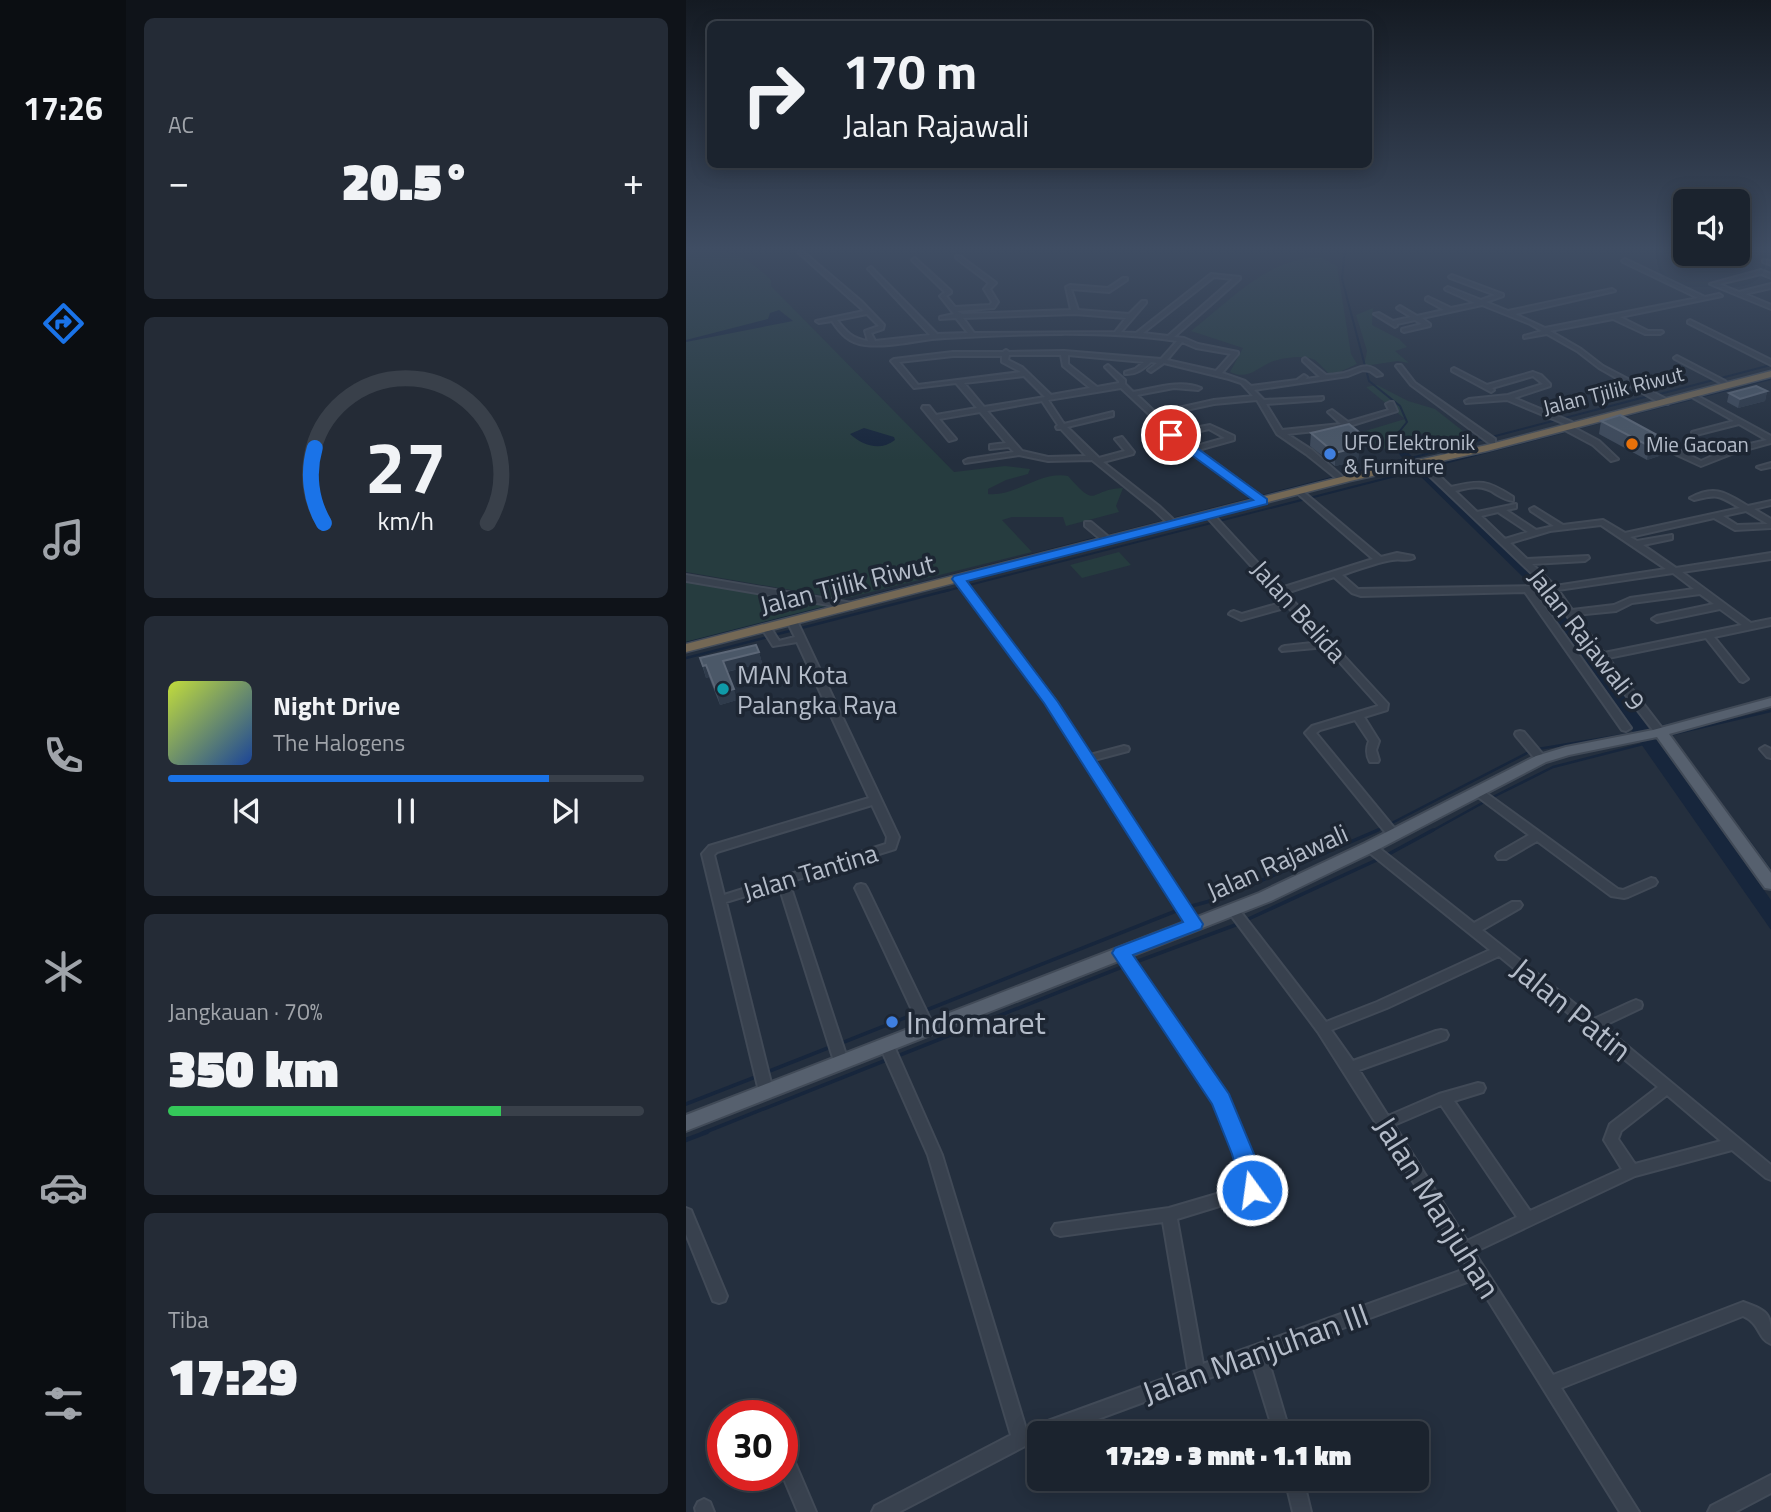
<!DOCTYPE html>
<html lang="id">
<meta charset="utf-8">
<style>
:root{--surface:#1b232e;--page:#242b36;--text:#f1f3f6;--muted:#a0a4aa;--line:#39404a;--accent:#1a73e8}
body{margin:0;font-family:"Titillium Web",sans-serif;background:var(--page);color:var(--text);height:100vh;display:flex;flex-direction:column;font-size:26px;white-space:nowrap}
*{box-sizing:border-box;margin:0}
p{font-size:23px;color:var(--muted)}
.icon{flex:none;width:38px;height:38px;fill:none;stroke:currentColor;stroke-width:2;stroke-linecap:round;stroke-linejoin:round}
.map{position:relative;flex:1;overflow:hidden}
.panel{display:flex;flex-direction:column;gap:18px;padding:18px;background:#0f1319;width:560px}
.panel>*{flex:none}
.top-card{position:absolute;left:21px;top:21px;width:665px;height:147px;border-radius:10px;box-shadow:0 4px 18px #0003,0 0 0 2px var(--line);background:#1b232e;color:var(--text);overflow:hidden}
.controls{position:absolute;left:987px;top:189px;display:grid;gap:14px}
.controls a{display:grid;place-items:center;width:77px;height:77px;border-radius:10px;background:var(--surface);box-shadow:0 4px 18px #0003,0 0 0 2px var(--line);font-size:35px}
.speed{position:absolute;left:21px;top:1400px;display:flex;gap:14px;font-size:35px;font-weight:700;text-align:center}
.speed>*{display:grid;place-content:center;width:91px;height:91px;border-radius:50%;background:var(--surface);box-shadow:0 4px 18px #0003,0 0 0 2px var(--line);line-height:1}
.speed .limit{border:10px solid #d22;background:#fff;color:#111}
.pin{position:absolute;display:grid;place-items:center;width:60px;height:60px;color:#fff;margin:-30px;border:4px solid #fff;border-radius:50%;box-shadow:0 2px 7px #0007}
.me{position:absolute;width:77px;margin:-38px;rotate:346deg;stroke-linejoin:round;filter:drop-shadow(0 0 5px #0008)}
.turn{display:flex;align-items:center;gap:24px;height:147px;padding:0 21px;font-size:32px}
.turn .icon{width:91px;height:91px;stroke-width:2.5}
.turn b{display:block;font-size:49px;line-height:60px}
.big{font-size:52px;font-weight:800;line-height:1.1}
.panel .widget{flex:1;display:flex;flex-direction:column;justify-content:center;gap:10px;min-width:0;padding:0 24px;border-radius:10px;background:var(--page)}
.panel .dial{align-items:center;gap:0}
.dial svg{height:182px;overflow:visible;fill:none;stroke:var(--line);stroke-width:7;stroke-linecap:round;text-anchor:middle}
.dial text{fill:var(--text);stroke:none}
.song{display:flex;align-items:center;gap:21px}
.cover{width:84px;height:84px;border-radius:10px;background:linear-gradient(135deg,hsl(70 70% 55%),hsl(220 70% 35%))}
.played{height:7px;border-radius:4px;background:linear-gradient(90deg,var(--accent) 80%,var(--line) 80%)}
.keys{display:flex;justify-content:space-around;direction:ltr}
.heat{display:flex;justify-content:space-between;align-items:center;font-size:38px;direction:ltr}
.charge{height:10px;border-radius:5px;background:linear-gradient(90deg,#34c759 70%,var(--line) 0)}
.trip{position:absolute;left:341px;top:1421px;width:402px;height:70px;border-radius:10px;background:var(--surface);box-shadow:0 4px 18px #0003,0 0 0 2px var(--line);font-weight:800;line-height:70px;text-align:center}
main{display:flex;flex:1;min-height:0}
.dock{display:flex;flex-direction:column;width:126px;justify-content:space-around;align-items:center;background:#0b0e12;color:var(--muted)}
.dock .icon{width:49px;height:49px}
.dock .active{color:var(--accent)}
.dock b{font-size:32px;color:var(--text)}
.map>svg:first-child{display:block}
.green{fill:#263c3f}
.water{fill:#17263c}
.lines{fill:none;stroke-linecap:round;stroke-linejoin:round}
.stream-far3{stroke:#17263c;stroke-width:2}
.stream-far2{stroke:#17263c;stroke-width:2.5}
.stream-far1{stroke:#17263c;stroke-width:3.5}
.stream{stroke:#17263c;stroke-width:4.5}
.minor-casing{stroke:#414a57;stroke-width:4}
.major-casing{stroke:#414a57;stroke-width:4}
.highway-casing{stroke:#434c59;stroke-width:3}
.minor{fill:#38414e;fill-rule:evenodd}
.major{fill:#56606e;fill-rule:evenodd}
.highway{fill:#746855;fill-rule:evenodd}
.wall{fill:#3f4b5c}
.shaded-wall{fill:#2f3b4b}
.building{fill:#4b5868;stroke:#5c6777;stroke-width:2}
.route{fill:#1a73e8;stroke:#114b97;stroke-width:2}
.food-dot{fill:#e8710a;stroke:#1d2633;stroke-width:2.5}
.shop-dot{fill:#3f7fe0;stroke:#1d2633;stroke-width:2.5}
.culture-dot{fill:#0f9aa8;stroke:#1d2633;stroke-width:2.5}
.labels{text-anchor:middle;dominant-baseline:central;stroke-width:7;stroke-linejoin:round;paint-order:stroke}
.far-street-label{font-size:21px;fill:#b4bcc9;stroke:#1d2633}
.far-poi-label{font-size:21px;fill:#b4bcc9;stroke:#1d2633;text-anchor:start}
.street-label{font-size:26px;fill:#b4bcc9;stroke:#1d2633}
.poi-label{font-size:26px;fill:#b4bcc9;stroke:#1d2633;text-anchor:start}
.near-street-label{font-size:32px;fill:#b4bcc9;stroke:#1d2633}
.near-poi-label{font-size:32px;fill:#b4bcc9;stroke:#1d2633;text-anchor:start}
</style>
<main>
<nav class="dock">
<b>17:26</b>
<svg class="icon active" aria-label="directions" viewBox="0 0 24 24"><path d="M12 3l9 9-9 9-9-9zM9 14v-3h6M13 9l2 2-2 2"/></svg>
<svg class="icon" aria-label="music" viewBox="0 0 24 24"><path d="M9 18V5l10-2v13"/><circle cx="6" cy="18" r="3"/><circle cx="16" cy="16" r="3"/></svg>
<svg class="icon" aria-label="phone" viewBox="0 0 24 24"><path d="M5 4h4l2 5-3 2q2 4 5 5l2-3 5 2v4C11 20 4 13 5 4z"/></svg>
<svg class="icon" aria-label="climate" viewBox="0 0 24 24"><path d="M12 3v18M4 7l16 10M4 17L20 7"/></svg>
<svg class="icon" aria-label="car" viewBox="0 0 24 24"><path d="M5 17H2v-5l4-1 3-4h7l3 4 3 1v5h-3M9 17h6M6 11h13"/><circle cx="7" cy="17" r="2"/><circle cx="17" cy="17" r="2"/></svg>
<svg class="icon" aria-label="filters" viewBox="0 0 24 24"><path d="M4 7h16M4 17h16"/><circle cx="9" cy="7" r="2"/><circle cx="15" cy="17" r="2"/></svg>
</nav>
<section class="panel">
<div class="widget"><p>AC</p>
<div class="heat"><a>−</a><b class="big">20.5°</b><a>+</a></div>
</div>
<div class="widget dial"><svg viewBox="0 0 100 80">
<path d="M14 69A42 42 0 1 1 86 69"/>
<path d="M14 69A42 42 0 0 1 10 36" stroke="#1a73e8"/>
<text x="50" y="56" font-size="32" font-weight="700">27</text>
<text x="50" y="72" font-size="11">km/h</text>
</svg></div>
<div class="widget">
<div class="song"><i class="cover"></i><div><b>Night Drive</b><p>The Halogens</p></div></div>
<div class="played"></div>
<div class="keys"><svg class="icon" aria-label="previous" viewBox="0 0 24 24"><path d="M18 5L8 12l10 7zM5 5v14"/></svg><svg class="icon" aria-label="pause" viewBox="0 0 24 24"><path d="M8 5v14M16 5v14"/></svg><svg class="icon" aria-label="next" viewBox="0 0 24 24"><path d="M6 5l10 7-10 7zM19 5v14"/></svg></div>
</div>
<div class="widget"><p>Jangkauan · 70%</p><b class="big">350 km</b><div class="charge"></div></div>
<div class="widget"><p>Tiba</p><b class="big">17:29</b></div>
</section>
<div class="map">
<svg width="1085" height="1512" viewBox="0 0 1085 1512">
<rect width="100%" height="100%" fill="#242f3e"/>
<path class="green" d="M0 249C41 249 55 251 85 280V286L268 472 319 466 344 469 342 474 320 480 302 489V494C330 497 353 471 382 476 413 511 402 489 437 488L430 506 433 512 380 526 377 517H326L316 520 346 552 157 599 0 572Z
M634 257 651 266 665 354 671 364 645 376C640 371 634 364 629 360 619 354 595 358 585 362 570 369 562 380 544 372L557 348 505 331C545 300 581 258 634 257Z
M687 308 686 325 713 339 721 347 709 351 723 363 712 361 678 366 681 351 670 315Z
M691 385 722 401 749 409 782 435C755 453 753 428 728 435L721 447 699 449 678 437 676 432 719 419 680 387Z
M433 552 445 565 396 578 384 565Z
M0 582 157 607 0 647Z"/>
<path class="water" d="M93 310 107 321 0 342V340L82 319 84 313Z
M178 428 208 437 209 440C194 452 176 445 164 434Z
M713 444 856 579 1085 900V930L842 582 729 471 713 454Z"/>
<g class="lines">
<path class="stream-far3" d="M659 249 656 279 683 381 714 406 721 422 713 432 714 444
M970 395 1085 365
M935 417 1085 379
M888 429 916 422
M725 458 963 396
M743 467 882 431
M420 536 719 459
M201 592 414 537
M256 592 729 471"/>
<path class="stream-far2" d="M159 603 208 590
M88 635 263 590
M0 643 149 605
M0 658 82 637
M962 730 1027 714
M983 735 1085 711
M852 749 949 733
M1006 765 1055 832
M805 798 867 767 957 744
M702 825 845 751
M688 832 696 828
M744 832 800 801"/>
<path class="stream-far1" d="M1054 830 1085 872
M701 855 747 830
M502 907 535 898 692 830
M558 921 695 858
M447 963 552 924
M238 1011 495 909
M153 1044 231 1013
M209 1057 441 965
M81 1072 147 1046
M0 1104 72 1076
M17 1133 203 1059"/>
<path class="stream" d="M0 1140 21 1132"/>
<g class="minor-casing">
<path id="minor" d="M115 250 175 301 198 325 197 329 185 333 189 341 244 335 183 270 182 269 185 267 251 334 282 333 270 318 254 319V317L268 314 254 296 259 292 227 261 226 260 229 258 265 291V293L260 296 269 307 304 305 306 302 298 289 303 283 270 258V256H274L309 282 310 283 304 289 312 302 308 308 271 311 276 314 385 310 380 287 384 285 422 288 437 278H441V280L423 292 385 289 392 310 443 314 456 301H460V303L435 332 450 333 525 274 554 277V279L488 337 498 338 512 344 552 352V354L536 373 559 381 565 386 611 380 618 375 621 377 620 379 634 377 617 361V359L619 358 640 375C646 375 652 374 658 373 675 368 681 360 696 375L691 376 684 371 677 370 662 376 568 390 578 400 637 397V399L635 400 580 404 596 430 655 424 642 412 646 410 662 422 703 410 700 404 704 402H707L711 411 657 428 601 434 626 450 658 478V482H655L620 454 591 434 571 400 528 404 472 416 478 426 487 432 524 425 548 436V440L512 450 579 499 580 501 576 503 472 429 465 416 435 388 362 400 378 424 427 412V416L381 427 413 458 439 451 429 439 436 437 448 452 447 454 417 462 473 506 492 524 491 526H485L468 510 406 460 362 461 333 455 279 463 278 461 282 459 328 452 323 447 304 449V445L320 443 294 412 253 419 270 439 263 441 236 408 237 406H243L250 415 291 408 270 383 228 388 205 361 208 359 267 352H317L320 350 323 352 378 351 475 359 491 341C415 330 336 334 259 338 233 339 206 348 179 345 163 343 155 334 146 321L133 323 130 321 178 311 113 253V251ZM528 277 547 279 482 336 457 333ZM181 314 193 326 179 331 182 341C167 339 160 332 151 320ZM389 314 440 318 429 332 288 333 277 318ZM496 342 510 348 545 354 530 371 481 360ZM323 355H375L377 366 404 388 365 395 336 367 322 360ZM382 355 458 362 449 369 439 372V374C450 375 457 369 465 362L471 363 462 370 465 372 478 363 543 379 555 383 567 396 528 400 470 413 451 395 488 388 512 390 515 388C495 379 469 388 447 392L439 384V380L422 365 419 367 433 381V383L411 387 382 364ZM267 356H316V362L335 372 232 385 213 362ZM338 376 359 397 298 407 278 383ZM356 401 372 425 370 427 371 429H375L400 456 362 457 336 451 301 411ZM523 429 539 438 507 447 492 436Z
M939 259 1019 297 1033 294 1036 296 934 317 962 331H976L977 332 974 334H959L927 319 864 331 895 349 917 366 982 400V404H976L913 368 891 351 861 334 838 338V336L856 331 844 324 796 305 736 318 744 324V326L718 332 716 331V329L736 324 729 320 711 324V326L709 327 688 314 693 313 707 321 725 317 712 309 711 308 714 306 731 316 758 310 740 300V298L742 297 765 308 789 303 760 290 759 289 762 287 795 300 809 295 764 278 763 277 766 275 817 294V296L800 302 822 311 926 289 929 291 829 314 859 328 1012 298 937 262 936 261Z
M1077 260 1085 261V265L1077 262Z
M1075 270 1085 274V278L1075 274 1033 284 1053 292 1085 284V288L1059 294 1085 305V309L1024 284Z
M1004 320 1085 360V365L1002 323V321Z
M991 356 1039 381 1040 382 1035 383 989 359 988 358Z
M711 365H715L729 383 809 439V443H803L725 385 710 366Z
M768 368 801 385 847 372 855 375 864 384V386L828 398 886 422 879 424 821 400 780 403 779 401 783 399 822 395 857 384 847 376 806 388 808 390 805 392 766 371V369Z
M1006 393 1085 436V443L1048 453 1015 466 965 443V439H971L1015 461 1042 449 1081 440 1053 424 1006 436V432L1048 421 1004 396V394Z
M877 425H883L913 441 932 459 925 461 907 445 877 429Z
M731 460H737L765 487C795 480 801 480 827 497V501C820 500 817 498 810 494 796 484 785 487 769 491L791 512 830 504V508L820 510 850 530 868 526 845 511 844 509 848 507 877 525 917 520 939 533 1054 508C1032 495 1033 494 1008 500L1004 498C1029 484 1040 493 1062 506L1085 501V505L1068 509 1085 519V528L1049 530 1028 518 944 537 951 541 986 535V539L957 545 990 568 1085 553V559L996 572 1065 623 1085 619V625L1028 637 1062 679 1057 682 1054 681 1020 638 922 658 979 732 974 735 970 734 912 659 864 592H848L945 728 940 731 936 730 839 592 675 596 666 593 648 577 600 593 702 704 701 710 678 717 693 741 690 750 693 760 692 762H684C680 755 680 749 683 741L669 720 634 730 630 733 714 835 708 839 704 838 619 733 626 726 692 706V705L640 647 596 651 594 649 596 647 599 646 635 642 602 607 555 620 543 614 545 612 548 611 556 614 598 602 519 515 520 513H526L595 588 687 559 611 493 610 491 614 489 695 557 711 553 727 556 728 558C721 562 714 558 706 560 689 563 673 569 656 575L672 589 859 586 731 464ZM1060 511 1082 524 1051 525 1037 516ZM812 512 842 532 819 539 795 516ZM915 525 980 569 869 586 846 564 899 561 903 558 902 556 841 559 824 543 864 531ZM987 573 1008 589 944 598 928 605 886 610 872 590ZM1014 594 1028 604 971 616 966 619 971 622 1034 609 1056 625 918 653 889 615 930 611 946 603Z
M1085 463V467L1075 469 1071 467Z
M399 522H405L425 539V543H419L399 526Z
M0 575 166 603 171 606 166 609 0 581Z
M272 576 275 577 369 700 404 755 438 746 442 747 443 749 442 751 408 760 512 921 514 924 512 927H504L361 703 268 579Z
M106 618 111 621 213 837 209 849 103 882 162 1061 160 1065 155 1066 150 1065 148 1061 93 886 40 902 87 1091 85 1095 80 1097 75 1095 73 1091 16 854 23 846 183 798 111 642 87 646 75 627 77 625H83L93 641 109 637 101 621ZM186 805 201 837 200 844 38 895 28 855 31 852Z
M834 731 838 732 859 757 860 759 859 761H851L830 736 829 734 830 732Z
M1079 746 1085 749V758L1081 757 1074 749Z
M792 789 796 790 932 889 937 890 965 878 969 879 971 882 969 885 942 897 938 898 925 896 851 841 820 859H812L810 856 812 853 843 835 788 794 787 792Z
M684 843 688 844 788 923 826 902H834L836 905 834 908 796 930 908 1019 945 1002 950 1000 955 1002 956 1005 955 1008 917 1026 1085 1165V1180L1080 1178 1046 1150 949 1176 788 1252 867 1375 1057 1302C1085 1312 1085 1314 1085 1344 1071 1338 1075 1324 1057 1316L875 1388 953 1512H934L789 1279 581 1356 604 1433H588L566 1362 374 1433H354V1441L339 1446 213 1512H186L189 1506 325 1435 242 1155 193 1044 195 1040 200 1039 205 1040 207 1044 256 1155 340 1429 502 1370 477 1222 374 1236 369 1234 366 1229 369 1224 483 1208 558 1186 550 1154 530 1102 431 956 429 953 431 950 435 948 439 950 541 1096 564 1154 573 1190 571 1194 566 1196 491 1219 517 1364 782 1268 632 1032 541 910 543 907H551L640 1022 691 1002 804 950 680 850 678 847ZM813 956 972 1087 924 1124 918 1140 936 1169 844 1211 768 1101 797 1092 799 1088 797 1084 792 1083 753 1094 702 1116 673 1070 760 1039 762 1035 760 1031 755 1030 750 1031 667 1061 645 1030 701 1008ZM981 1095 1035 1141 949 1164 932 1139 935 1131ZM755 1105 831 1217 781 1241 708 1125Z
M175 884 179 885 181 888 248 1027 246 1031 241 1032 236 1031 234 1027 169 888 171 885Z
M0 1208 5 1210 7 1215 41 1296 39 1301 33 1303 27 1301 25 1296 0 1234Z
M98 1448 104 1451 130 1512H112L96 1474V1449Z
M1085 1475V1493L1049 1512H1022L1025 1506Z
M599 1479H617L625 1512H607Z
M18 1499 24 1502 28 1512H10L9 1508 12 1502Z"/>
</g>
<g class="major-casing">
<path id="major" d="M1085 698V706L983 734 1085 873V889L1079 888 971 737 883 755 860 762 689 851 585 901 0 1131V1115L573 893 679 843 850 756 880 747 967 730Z"/>
</g>
<g class="highway-casing">
<path id="highway" d="M1085 371V377L801 451 664 481 0 652V644L659 476 801 445Z"/>
</g>
<use href="#minor" class="minor"/>
<use href="#major" class="major"/>
<use href="#highway" class="highway"/>
</g>
<path class="wall" d="M1081 391 1079 401 1052 408 1041 402 1043 393Z
M915 421 979 454 961 460 913 434Z
M625 433 673 445 670 446 673 447 672 461 649 466 624 446Z
M73 652 76 663 41 672 51 700 34 705 23 677 20 678 14 658Z"/>
<path class="shaded-wall" d="M1081 391 1079 401 1052 408 1054 399Z
M673 432V445L656 449 657 436Z
M982 441 979 454 961 460 963 446Z
M673 447 672 461 649 466V453Z
M73 652 76 663 40 672 37 661Z
M20 665 23 677 20 678 17 666Z
M48 689 51 700 34 705 31 693Z"/>
<path class="building" d="M1070 386 1081 391 1054 399 1043 393Z
M934 415 982 441 963 446 915 421Z
M663 424 673 432 657 436 673 447 649 453 625 433Z
M70 645 73 652 37 661 48 689 31 693 20 665 17 666 14 658Z"/>
<linearGradient id="sky" x2="0" y2="1"><stop stop-color="#141a22"/><stop offset="0.54" stop-color="#3f4d63"/><stop offset="1" stop-color="#3f4d63" stop-opacity="0"/></linearGradient>
<rect width="1085" height="461" fill="url(#sky)"/>
<path class="route" d="M481 432H489L581 499V504L281 581 372 702 517 924 515 929 447 955 543 1094 568 1154 577 1190 574 1197 566 1200 558 1197 546 1154 526 1104 426 953 429 948 497 922 358 703 266 579 268 576 567 500 481 437Z"/>
<circle class="food-dot" cx="946" cy="444" r="7"/>
<g class="shop-dot">
<circle cx="644" cy="454" r="7"/>
<circle cx="206" cy="1022" r="7"/>
</g>
<circle class="culture-dot" cx="37" cy="689" r="7"/>
<g class="labels">
<g class="far-street-label">
<text transform="translate(927 390) rotate(-14)">Jalan Tjilik Riwut</text>
</g>
<g class="far-poi-label">
<text x="658" y="442">UFO Elektronik<tspan x="658" dy="24">&amp; Furniture</tspan></text>
<text x="960" y="444">Mie Gacoan</text>
</g>
<g class="street-label">
<text transform="translate(161 584) rotate(-14)">Jalan Tjilik Riwut</text>
<text transform="translate(613 611) rotate(48)">Jalan Belida</text>
<text transform="translate(901 639) rotate(52)">Jalan Rajawali 9</text>
<text transform="translate(591 862) rotate(-24)">Jalan Rajawali</text>
<text transform="translate(124 872) rotate(-17)">Jalan Tantina</text>
</g>
<g class="poi-label">
<text x="51" y="674">MAN Kota<tspan x="51" dy="30">Palangka Raya</tspan></text>
</g>
<g class="near-street-label">
<text transform="translate(886 1009) rotate(39)">Jalan Patin</text>
<text transform="translate(752 1207) rotate(58)">Jalan Manjuhan</text>
<text transform="translate(569 1353) rotate(-20)">Jalan Manjuhan III</text>
</g>
<g class="near-poi-label">
<text x="220" y="1022">Indomaret</text>
</g>
</g>
</svg>
<div class="controls">
<a><svg class="icon" aria-label="sound" viewBox="0 0 24 24"><path d="M4 9h4l5-4v14l-5-4H4zM17 9q2 3 0 6"/></svg></a>
</div>
<div class="speed"><div class="limit">30</div></div>
<div class="pin" style="left:485px;top:435px;background:#d93025"><svg class="icon" aria-label="arrive" viewBox="0 0 24 24"><path d="M6 21V4h12l-3 4 3 4H6"/></svg></div>
<svg class="me" style="left:566px;top:1190px" viewBox="-20 -20 40 40"><circle r="17" fill="#1a73e8" stroke="#fff" stroke-width="3"/><path d="M0-11L8 9 0 5-8 9z" fill="#fff"/></svg>
<div class="trip">17:29 · 3 mnt · 1.1 km</div>
<div class="top-card">
<div class="turn"><svg class="icon" aria-label="right" viewBox="0 0 24 24"><path d="M7 20v-9h11M14 6l5 5-5 5"/></svg><div><b>170 m</b>Jalan Rajawali</div></div>
</div>
</div>
</main>
